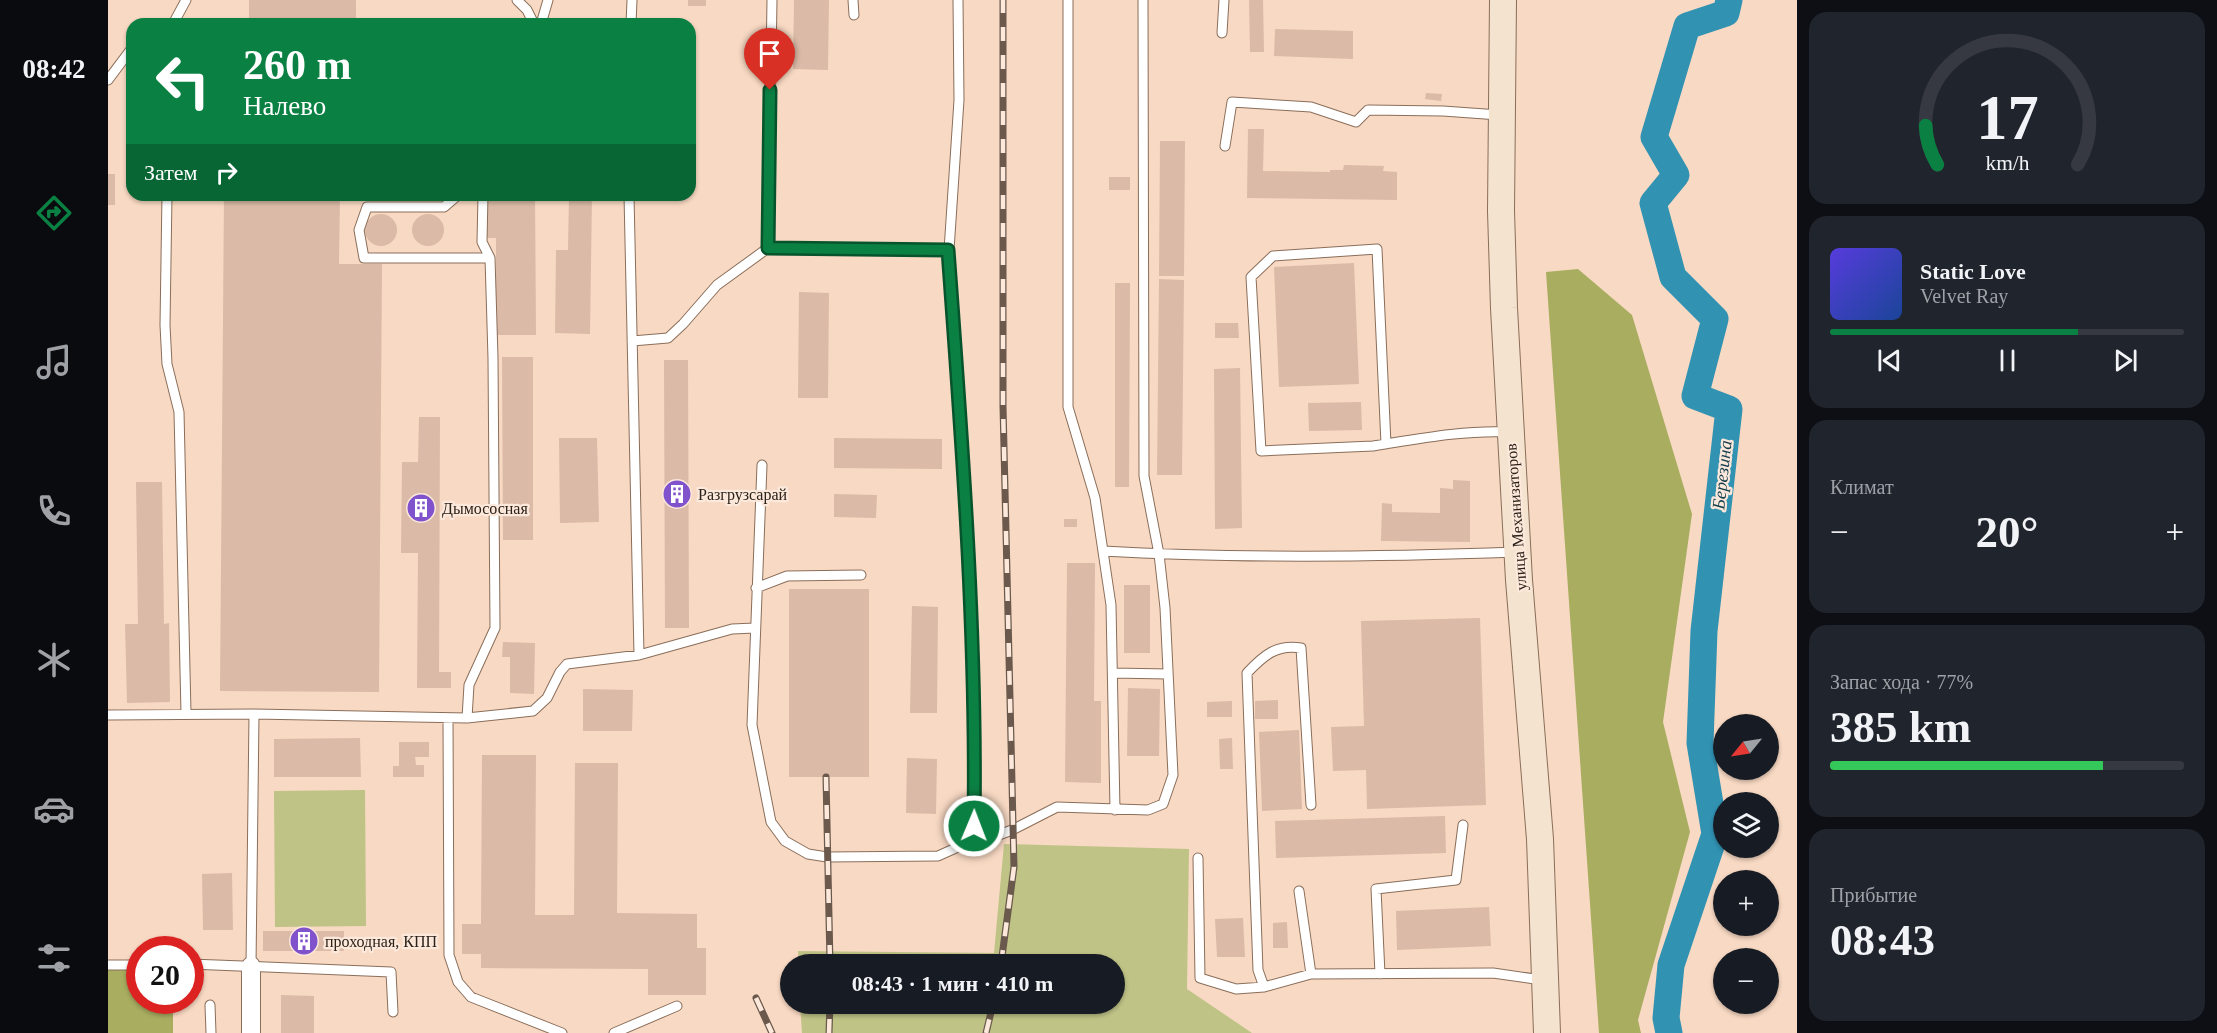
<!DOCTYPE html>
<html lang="ru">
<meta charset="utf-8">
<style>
:root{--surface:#171b24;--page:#20242c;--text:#f1f3f6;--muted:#9ea1a6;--line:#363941;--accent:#0b8043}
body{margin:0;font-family:Georgia,serif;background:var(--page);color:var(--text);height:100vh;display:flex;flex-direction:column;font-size:22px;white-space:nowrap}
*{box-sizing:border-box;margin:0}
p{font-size:20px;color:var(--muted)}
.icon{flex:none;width:33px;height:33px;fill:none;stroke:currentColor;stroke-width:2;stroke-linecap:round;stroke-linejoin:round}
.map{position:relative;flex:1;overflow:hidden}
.panel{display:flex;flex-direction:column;gap:12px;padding:12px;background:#0d0f14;width:420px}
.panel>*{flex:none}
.hud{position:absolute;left:18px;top:18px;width:570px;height:183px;border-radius:18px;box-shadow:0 2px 4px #0004;background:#0b8043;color:#fff;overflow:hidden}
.needle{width:39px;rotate:240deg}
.controls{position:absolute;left:1605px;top:714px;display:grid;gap:12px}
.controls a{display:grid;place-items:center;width:66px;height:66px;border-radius:50%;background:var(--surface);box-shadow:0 2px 4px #0004;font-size:30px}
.speed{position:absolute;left:18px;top:936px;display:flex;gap:12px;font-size:30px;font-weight:700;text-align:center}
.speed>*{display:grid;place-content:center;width:78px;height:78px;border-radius:50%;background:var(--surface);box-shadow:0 2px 4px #0004;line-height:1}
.speed .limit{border:9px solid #d22;background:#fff;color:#111}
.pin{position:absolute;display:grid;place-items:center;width:51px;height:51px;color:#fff;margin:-62px -26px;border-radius:50% 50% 50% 0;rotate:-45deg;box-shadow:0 0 6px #0007}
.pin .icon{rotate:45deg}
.me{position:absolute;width:66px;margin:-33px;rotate:1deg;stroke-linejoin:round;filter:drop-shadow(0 0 4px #0008)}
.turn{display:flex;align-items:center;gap:21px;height:126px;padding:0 18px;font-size:27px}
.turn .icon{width:78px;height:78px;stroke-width:2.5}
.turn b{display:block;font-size:42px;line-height:51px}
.then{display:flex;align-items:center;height:57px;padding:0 18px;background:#0003;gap:12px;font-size:22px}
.big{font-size:45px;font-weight:700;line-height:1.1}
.panel .widget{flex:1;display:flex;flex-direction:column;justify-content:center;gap:9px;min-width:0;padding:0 21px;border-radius:18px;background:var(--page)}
.panel .dial{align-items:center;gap:0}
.dial svg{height:156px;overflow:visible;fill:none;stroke:var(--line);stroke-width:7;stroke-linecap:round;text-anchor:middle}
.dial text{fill:var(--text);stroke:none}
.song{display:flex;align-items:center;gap:18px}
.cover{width:72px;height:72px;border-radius:9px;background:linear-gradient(135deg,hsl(250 70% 55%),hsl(220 70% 35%))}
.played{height:6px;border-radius:3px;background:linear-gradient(90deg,var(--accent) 70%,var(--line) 70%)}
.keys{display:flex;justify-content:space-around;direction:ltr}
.heat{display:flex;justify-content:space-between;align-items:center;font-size:33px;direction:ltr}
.charge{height:9px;border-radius:4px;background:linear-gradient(90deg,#34c759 77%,var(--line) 0)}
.trip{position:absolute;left:672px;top:954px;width:345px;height:60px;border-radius:30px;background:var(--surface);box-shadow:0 2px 4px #0004;font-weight:700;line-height:60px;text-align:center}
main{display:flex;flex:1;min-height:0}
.tab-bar{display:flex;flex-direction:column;width:108px;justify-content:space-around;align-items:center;background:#090b0e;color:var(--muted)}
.tab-bar .icon{width:42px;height:42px}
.tab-bar .current{color:var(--accent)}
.tab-bar b{font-size:27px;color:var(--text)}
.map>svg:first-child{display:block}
.green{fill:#bfc386}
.forest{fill:#a9ad60}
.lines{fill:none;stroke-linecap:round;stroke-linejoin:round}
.river{stroke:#3192b2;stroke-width:27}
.building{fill:#dbbaa7}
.lane-casing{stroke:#8a6e5a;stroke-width:11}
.street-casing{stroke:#8a6e5a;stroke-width:20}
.secondary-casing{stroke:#8a6e5a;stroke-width:28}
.lane{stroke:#fff;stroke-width:9}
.street{stroke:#fff;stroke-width:18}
.secondary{stroke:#f4e3ce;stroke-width:26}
.rail-casing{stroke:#6a594c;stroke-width:7}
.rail{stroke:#fce9db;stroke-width:4.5;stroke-dasharray:14;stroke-linecap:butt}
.route-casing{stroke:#07532c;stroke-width:15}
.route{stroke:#0b8043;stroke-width:10}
.labels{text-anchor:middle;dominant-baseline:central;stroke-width:4.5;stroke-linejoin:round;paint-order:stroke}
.poi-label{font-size:16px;fill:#2c2118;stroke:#fce9db;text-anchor:start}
.street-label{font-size:16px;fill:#2c2118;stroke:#fce9db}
.water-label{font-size:18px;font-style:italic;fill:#153e4d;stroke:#fce9db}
</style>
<main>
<nav class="tab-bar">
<b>08:42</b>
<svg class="icon current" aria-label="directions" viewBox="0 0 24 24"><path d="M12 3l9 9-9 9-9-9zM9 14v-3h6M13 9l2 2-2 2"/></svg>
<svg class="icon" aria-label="music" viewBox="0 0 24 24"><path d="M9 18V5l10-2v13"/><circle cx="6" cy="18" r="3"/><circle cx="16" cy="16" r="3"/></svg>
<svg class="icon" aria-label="phone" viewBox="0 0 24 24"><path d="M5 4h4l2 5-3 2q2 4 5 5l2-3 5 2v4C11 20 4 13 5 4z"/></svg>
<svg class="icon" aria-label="climate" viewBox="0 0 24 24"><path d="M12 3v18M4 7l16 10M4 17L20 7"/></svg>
<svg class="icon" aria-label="car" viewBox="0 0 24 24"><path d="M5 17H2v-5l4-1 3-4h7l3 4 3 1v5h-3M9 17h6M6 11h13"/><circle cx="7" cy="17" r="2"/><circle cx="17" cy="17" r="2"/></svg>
<svg class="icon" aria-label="filters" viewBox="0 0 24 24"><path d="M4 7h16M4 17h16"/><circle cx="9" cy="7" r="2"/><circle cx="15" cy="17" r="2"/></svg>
</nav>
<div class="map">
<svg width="1689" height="1033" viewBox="0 0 1689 1033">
<rect width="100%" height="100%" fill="#f8d9c3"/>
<path class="green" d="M257 790 258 926 167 927 166 791Z
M896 844 1081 849 1079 989 1144 1033H694L692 1004H1006V964H691L690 951 886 953Z"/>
<path class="forest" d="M1470 269 1524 315 1584 514 1555 722 1582 832 1530 1020 1533 1033H1491L1438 272Z
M0 960H31L32 1000 65 1001V1033H0Z"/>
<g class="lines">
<path class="river" d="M1561 1033 1558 1018 1563 965 1607 834 1592 743 1596 631 1621 409 1587 396 1607 319 1565 277 1545 203 1568 175 1546 137 1579 26 1618 13 1621 0"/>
</g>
<path class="building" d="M141 0H248V24H141Z
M580 0H598V6H580Z
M686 0H721L720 70 685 69Z
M1141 0H1155L1156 52H1142Z
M1167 29 1245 31V59L1166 56Z
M1318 93 1334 94 1333 101 1317 99Z
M1140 129H1156L1155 171 1222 172V170H1235L1236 165 1276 166 1275 171 1289 172V200L1139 198Z
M1052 141H1077L1076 276H1051Z
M0 174H7V205H0Z
M1001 177H1022V190H1001Z
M116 195H232L231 264H274L271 692 112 691Z
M376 195H427L428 335H388V238H376Z
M461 195H484L482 334 447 333 448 250H460Z
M257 230a16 16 0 1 1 32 0a16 16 0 1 1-32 0Z
M304 230a16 16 0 1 1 32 0a16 16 0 1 1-32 0Z
M1246 263 1251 384 1171 387 1166 267Z
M1051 279 1076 280 1074 475H1049Z
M1007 283H1022L1021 487H1007Z
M691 292 721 293 720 398H690Z
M1107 323H1130L1131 338H1107Z
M394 357H425V540H395Z
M556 360H580L581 628H557Z
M1132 368 1134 528 1107 529 1106 369Z
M1253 402 1254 430 1201 431 1200 403Z
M311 417H332L331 672H343V688H309L310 553H293L294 462H310Z
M451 438H489L491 522 452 523Z
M726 438 834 439V469L726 468Z
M1345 480 1362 481V542L1273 541 1274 503 1284 504V512L1332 513V488L1345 489Z
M28 482H54L56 624 61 623 62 702 19 703 17 624H30Z
M726 494 769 495 768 518 726 517Z
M956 519H969V527H956Z
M959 563H987L986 701H993V783L957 782Z
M1016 585H1042V653H1016Z
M681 589H761V777H681Z
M804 606 830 607 829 713H802Z
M1372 618 1378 805 1259 809 1258 770 1225 771 1223 727 1256 726 1253 621Z
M395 642 427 643 426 694 402 693V657H394Z
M1020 688 1052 689 1051 756H1019Z
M475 689 525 690 524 731H475Z
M1170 700V719H1147V701Z
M1124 701V717H1099V702Z
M1191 730 1194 809 1154 811 1151 732Z
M252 738 253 777H166V739Z
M1124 738 1125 769H1112L1111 739Z
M291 742H321V757H307L308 765H316V777H285V766H291Z
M374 755H428L427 915H466L467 763H510L509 913 589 914V948H598V995H540V969L373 968V954H354V924H373Z
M799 758 829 759 828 814 798 813Z
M1337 816 1338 853 1168 858 1167 821Z
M124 873 125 930H95L94 874Z
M1381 907 1383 946 1289 950 1288 911Z
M1135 918 1137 957H1109L1107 919Z
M1179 922 1180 948H1165V923Z
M155 931H236V951H155Z
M173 995 206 996V1033H173Z"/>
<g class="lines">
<g class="lane-casing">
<path id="lane" d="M409 0 419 10 426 24
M664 0 660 248 841 250
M745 0 746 15
M850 0 851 100 841 250 857 491 867 735 865 826 859 843
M960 0V407L987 498 1003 605 1007 810
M65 24 78 0
M433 24 440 0
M523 24 524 0
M1114 33 1116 0
M0 80 24 48
M1117 146 1124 102 1203 107 1248 122 1260 110 1335 111 1391 115
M59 195 57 325 59 364 71 412 78 713
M350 195 336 207H259L251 230 256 258H382
M521 195 531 655
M524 341 560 338 575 324 609 285 660 248
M1278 444 1269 249 1165 256 1143 277 1153 451 1265 446C1310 439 1355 430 1400 432
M654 465 644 725 663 822 677 841 700 854 719 857 830 856 859 843 872 842 904 830 949 807 1040 810 1055 804 1065 775 1057 608 1051 554 1036 476 1035 0
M995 551C1133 559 1271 557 1409 552
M648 588 679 576 753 575
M1005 673 1060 674
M146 714 359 718 425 711 439 698 452 672 459 664 531 655 624 629 647 628
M0 715 146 714 143 966
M340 718 341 955 350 982 363 997 454 1033
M359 718 361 685 387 628 385 358 382 258 374 242 375 195
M1090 858 1092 978 1128 989 1156 987 1203 974 1385 973 1434 980
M1191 891 1203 974
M82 964 283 972 285 1012
M0 965H32
M1272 974 1268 889 1348 880 1355 825
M1156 987 1150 970 1139 673C1155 656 1168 644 1193 648L1203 805
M102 1005 103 1033
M506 1033 569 1006"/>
</g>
<g class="street-casing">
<path id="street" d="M143 966V1033"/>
</g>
<g class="secondary-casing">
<path id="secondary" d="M1395 0 1393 211 1396 308 1411 580 1432 839 1439 1033"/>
</g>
<use href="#lane" class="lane"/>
<use href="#street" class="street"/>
<use href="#secondary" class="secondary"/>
<g class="rail-casing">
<path id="rail" d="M718 777 722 964
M893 964 906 867 895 406V0
M648 998 664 1033
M721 1033 722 1004
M878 1033 885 1004"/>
</g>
<use href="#rail" class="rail"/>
</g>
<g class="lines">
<g class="route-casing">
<path id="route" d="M662 90 660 248 840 250C854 442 869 634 866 826"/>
</g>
<use href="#route" class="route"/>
</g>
<defs>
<g id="building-disc" transform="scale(1.5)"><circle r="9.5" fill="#8052cb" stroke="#fce9db"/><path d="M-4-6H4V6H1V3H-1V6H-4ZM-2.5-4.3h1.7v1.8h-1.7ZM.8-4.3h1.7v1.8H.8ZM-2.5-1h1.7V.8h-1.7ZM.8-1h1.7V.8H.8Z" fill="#fff"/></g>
</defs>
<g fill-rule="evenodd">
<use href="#building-disc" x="569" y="494"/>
<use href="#building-disc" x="313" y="508"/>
<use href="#building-disc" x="196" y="941"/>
</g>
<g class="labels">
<g class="poi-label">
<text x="590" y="494">Разгрузсарай</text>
<text x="334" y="508">Дымососная</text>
<text x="217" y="941">проходная, КПП</text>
</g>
<g class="street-label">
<text transform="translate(1408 517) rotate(-94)">улица Механизаторов</text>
</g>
<g class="water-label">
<text transform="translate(1614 475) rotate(-84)">Березина</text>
</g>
</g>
</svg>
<div class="controls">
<a><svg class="needle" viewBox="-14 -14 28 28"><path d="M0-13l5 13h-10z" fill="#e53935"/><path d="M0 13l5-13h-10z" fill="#9ea1a6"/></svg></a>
<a><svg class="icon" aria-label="layers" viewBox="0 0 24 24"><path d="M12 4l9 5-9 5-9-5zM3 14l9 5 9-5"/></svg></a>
<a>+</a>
<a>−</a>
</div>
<div class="speed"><div class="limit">20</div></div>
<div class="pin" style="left:662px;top:90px;background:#d93025"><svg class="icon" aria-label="arrive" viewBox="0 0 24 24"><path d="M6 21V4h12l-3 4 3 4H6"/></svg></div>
<svg class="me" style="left:866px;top:826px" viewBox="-20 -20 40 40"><circle r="17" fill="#0b8043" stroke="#fff" stroke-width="3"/><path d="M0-11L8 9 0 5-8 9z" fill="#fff"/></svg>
<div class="trip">08:43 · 1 мин · 410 m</div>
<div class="hud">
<div class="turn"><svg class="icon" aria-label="left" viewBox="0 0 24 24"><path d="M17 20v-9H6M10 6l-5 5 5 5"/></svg><div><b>260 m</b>Налево</div></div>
<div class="then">Затем<svg class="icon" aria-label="right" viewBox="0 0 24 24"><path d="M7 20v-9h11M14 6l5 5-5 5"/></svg></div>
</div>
</div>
<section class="panel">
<div class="widget dial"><svg viewBox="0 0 100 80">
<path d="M14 69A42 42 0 1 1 86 69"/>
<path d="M14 69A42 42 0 0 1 8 49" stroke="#0b8043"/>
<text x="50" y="56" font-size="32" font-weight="700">17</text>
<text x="50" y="72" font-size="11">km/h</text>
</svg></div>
<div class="widget">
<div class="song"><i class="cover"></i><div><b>Static Love</b><p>Velvet Ray</p></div></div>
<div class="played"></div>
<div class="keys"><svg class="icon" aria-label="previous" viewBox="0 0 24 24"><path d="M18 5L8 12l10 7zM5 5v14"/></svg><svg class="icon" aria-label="pause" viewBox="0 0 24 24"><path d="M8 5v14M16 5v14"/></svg><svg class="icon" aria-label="next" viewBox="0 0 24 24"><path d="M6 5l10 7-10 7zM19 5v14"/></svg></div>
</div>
<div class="widget"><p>Климат</p>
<div class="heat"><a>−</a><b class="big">20°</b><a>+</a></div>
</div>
<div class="widget"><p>Запас хода · 77%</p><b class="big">385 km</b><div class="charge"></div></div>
<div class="widget"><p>Прибытие</p><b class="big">08:43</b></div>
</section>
</main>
